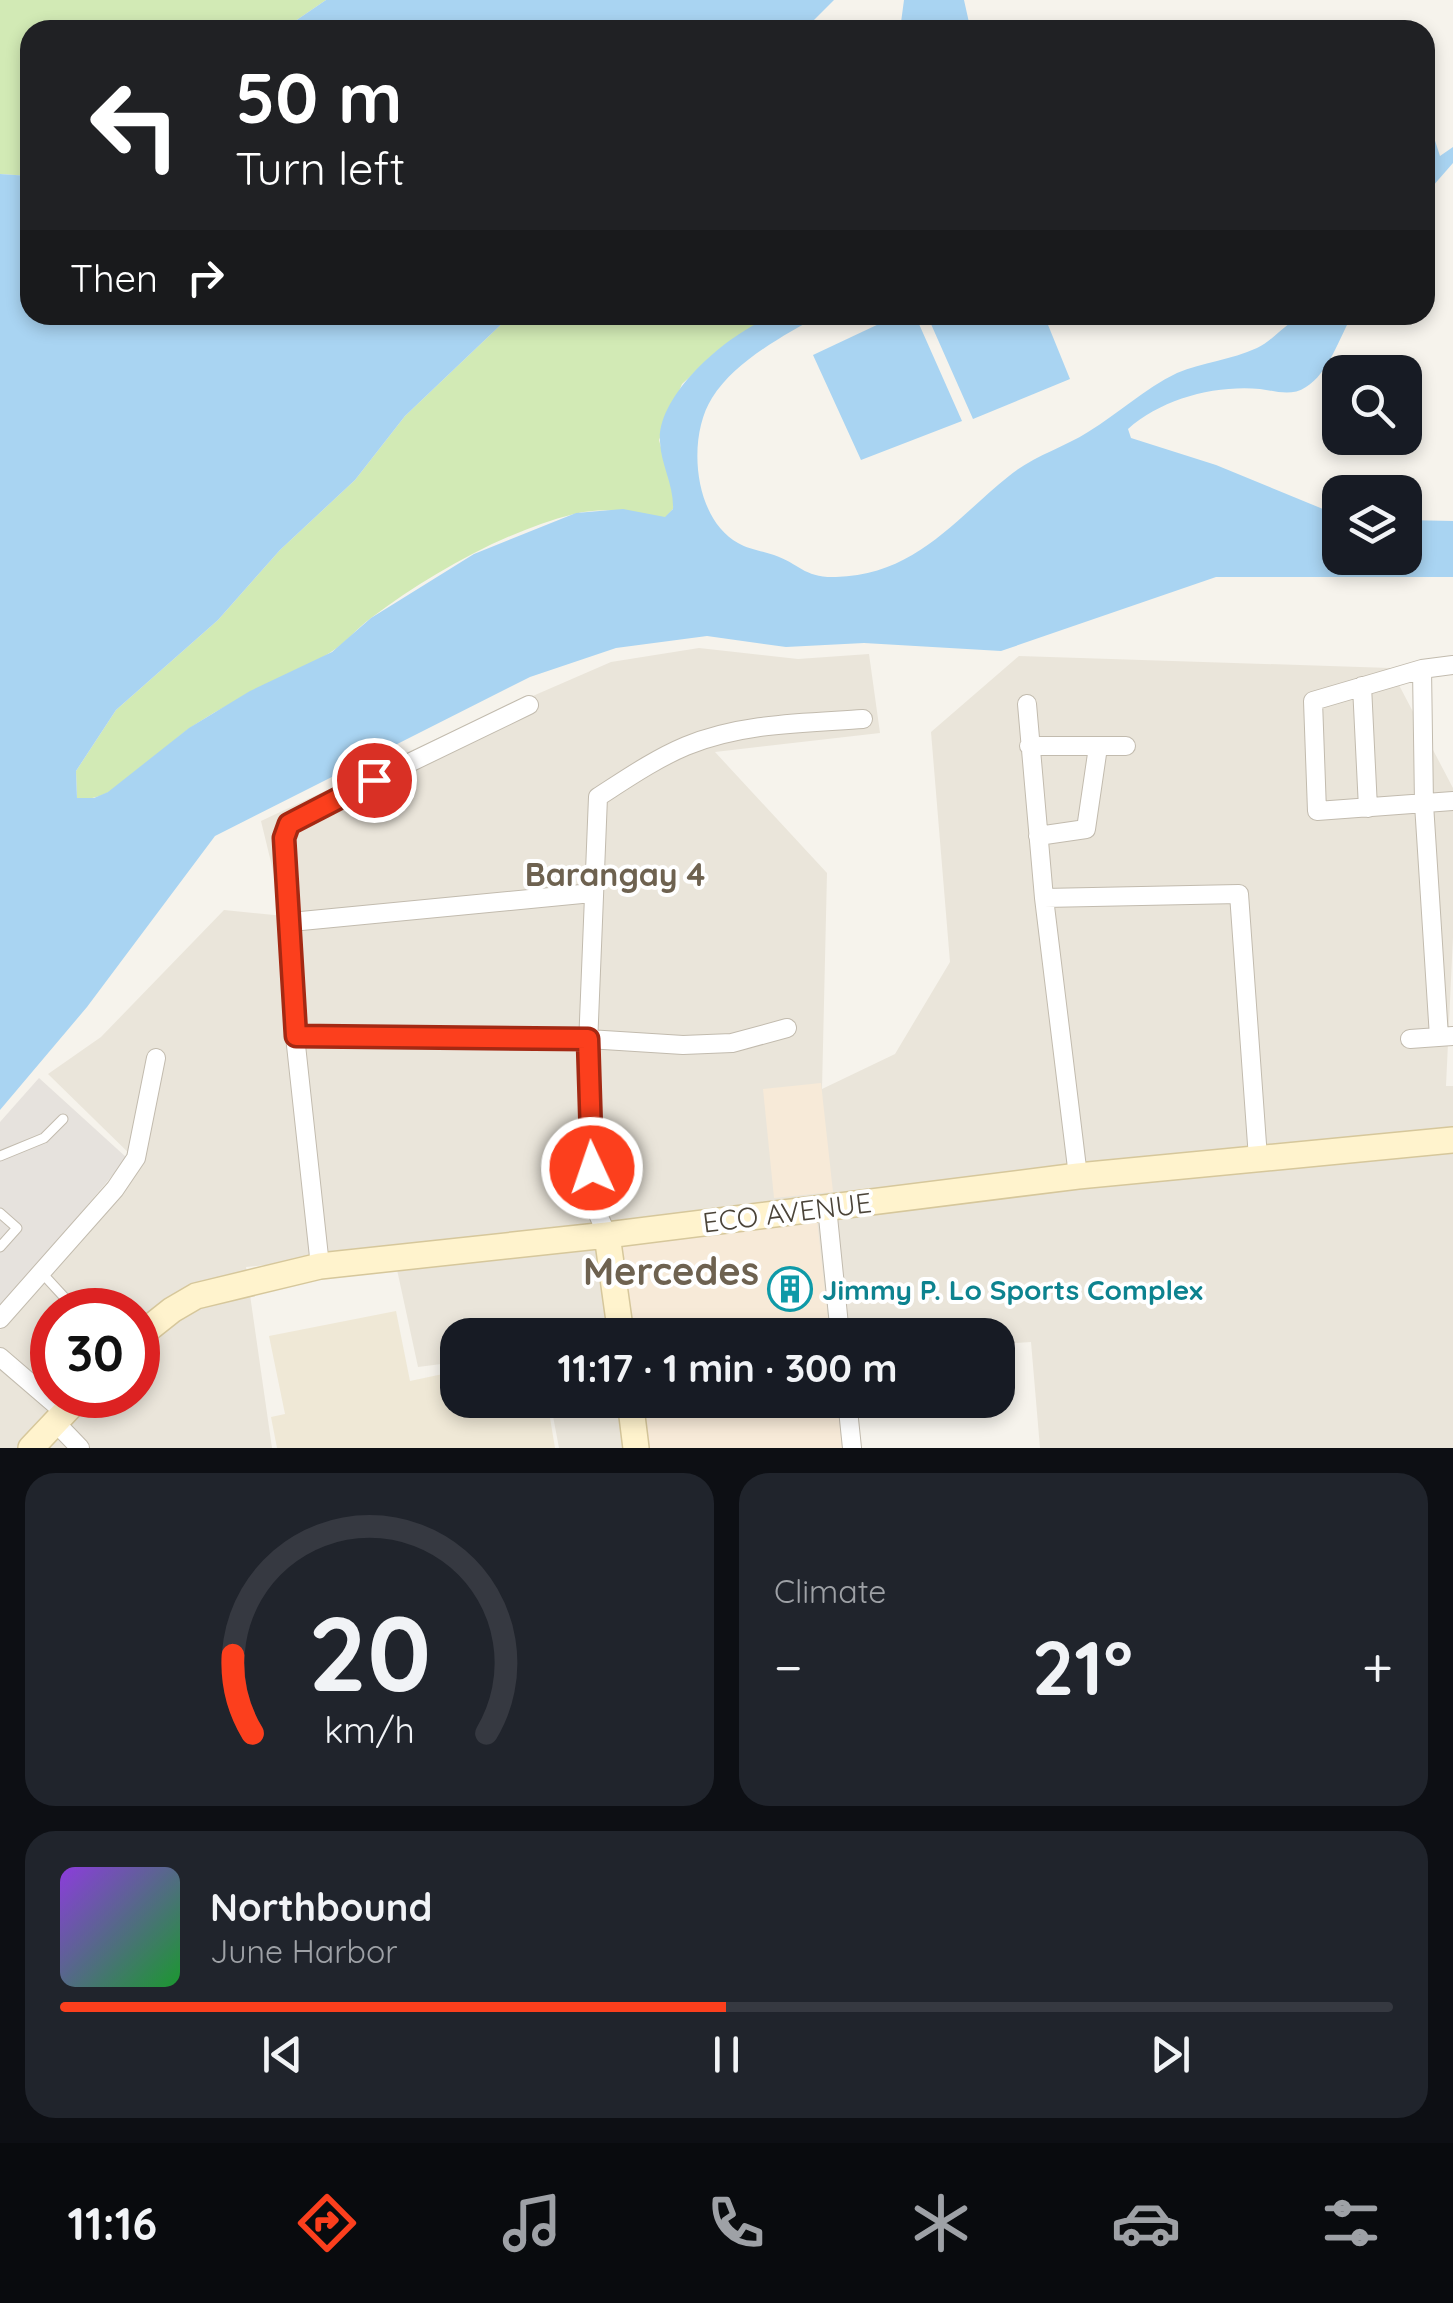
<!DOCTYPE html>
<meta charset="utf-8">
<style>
:root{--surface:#171b24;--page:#20242c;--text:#f1f3f6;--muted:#9ea1a6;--line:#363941;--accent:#fc3f1d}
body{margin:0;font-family:Quicksand,sans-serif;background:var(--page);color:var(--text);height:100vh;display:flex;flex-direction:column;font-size:38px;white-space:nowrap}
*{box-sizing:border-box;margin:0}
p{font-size:32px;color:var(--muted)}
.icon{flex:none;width:55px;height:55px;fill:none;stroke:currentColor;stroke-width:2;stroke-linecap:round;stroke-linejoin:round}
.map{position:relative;height:1448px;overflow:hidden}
.drawer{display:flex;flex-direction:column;gap:25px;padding:25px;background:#0d0f14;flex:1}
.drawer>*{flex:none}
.guide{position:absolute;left:20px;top:20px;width:1415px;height:305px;border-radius:30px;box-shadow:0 5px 15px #0003;background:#202124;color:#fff;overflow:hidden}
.controls{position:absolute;left:1322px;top:355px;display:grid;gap:20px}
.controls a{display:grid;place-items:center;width:100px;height:100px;border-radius:20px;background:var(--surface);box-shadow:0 5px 15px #0003;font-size:50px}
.speed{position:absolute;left:30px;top:1288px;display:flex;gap:20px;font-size:50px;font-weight:700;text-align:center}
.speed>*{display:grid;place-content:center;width:130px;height:130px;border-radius:50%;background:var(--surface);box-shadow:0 5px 15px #0003;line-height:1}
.speed .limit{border:15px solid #d22;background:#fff;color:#111}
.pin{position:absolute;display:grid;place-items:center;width:85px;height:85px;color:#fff;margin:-42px;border:5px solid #fff;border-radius:50%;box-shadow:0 2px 10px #0007}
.me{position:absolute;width:110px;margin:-55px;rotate:357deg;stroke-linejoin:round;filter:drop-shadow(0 0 8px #0008)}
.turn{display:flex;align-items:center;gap:35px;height:210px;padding:0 50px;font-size:45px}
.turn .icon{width:130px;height:130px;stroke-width:2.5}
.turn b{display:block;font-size:70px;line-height:85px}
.then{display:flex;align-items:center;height:95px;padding:0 50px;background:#0003;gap:20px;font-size:38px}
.big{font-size:75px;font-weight:800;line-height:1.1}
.drawer .tile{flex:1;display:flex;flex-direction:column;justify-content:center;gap:15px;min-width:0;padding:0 35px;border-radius:30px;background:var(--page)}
.drawer .dial{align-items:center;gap:0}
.dial svg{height:260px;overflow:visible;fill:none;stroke:var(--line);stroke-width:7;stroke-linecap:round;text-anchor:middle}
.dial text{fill:var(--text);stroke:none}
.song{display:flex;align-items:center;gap:30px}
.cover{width:120px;height:120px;border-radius:15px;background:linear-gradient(135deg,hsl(270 70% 55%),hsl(130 70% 35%))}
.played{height:10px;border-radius:5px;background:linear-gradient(90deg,var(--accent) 50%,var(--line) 50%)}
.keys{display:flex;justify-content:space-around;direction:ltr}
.heat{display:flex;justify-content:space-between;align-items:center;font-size:55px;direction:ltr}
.drawer .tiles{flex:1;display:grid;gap:25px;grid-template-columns:1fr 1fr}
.tile:last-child{grid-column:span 2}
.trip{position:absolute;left:440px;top:1318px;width:575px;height:100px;border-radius:30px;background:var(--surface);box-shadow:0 5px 15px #0003;font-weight:800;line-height:100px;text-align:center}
.menu{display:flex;height:160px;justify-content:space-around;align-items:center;background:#090b0e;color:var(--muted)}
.menu .icon{width:70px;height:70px}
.menu .on{color:var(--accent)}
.menu b{font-size:45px;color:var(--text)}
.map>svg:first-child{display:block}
.residential{fill:#eae5da;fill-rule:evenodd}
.commercial{fill:#f7ead8}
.industrial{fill:#e6e2dd}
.education{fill:#efe8d6}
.green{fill:#d2eab5}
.water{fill:#a9d4f2}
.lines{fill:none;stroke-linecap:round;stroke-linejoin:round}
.lane-casing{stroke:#c2bbae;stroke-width:11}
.street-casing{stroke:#c2bbae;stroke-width:20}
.secondary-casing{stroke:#d6c79b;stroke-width:28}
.lane{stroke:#fff;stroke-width:9}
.street{stroke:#fff;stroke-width:18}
.secondary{stroke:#fff3cd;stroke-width:25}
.route-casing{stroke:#a42913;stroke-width:25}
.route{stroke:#fc3f1d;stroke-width:18}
.labels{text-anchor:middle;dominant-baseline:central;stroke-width:8;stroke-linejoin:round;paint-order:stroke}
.street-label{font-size:28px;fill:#4b4439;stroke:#fff}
.culture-label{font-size:28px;font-weight:bold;fill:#0d838f;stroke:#fff;text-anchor:start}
.quarter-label{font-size:32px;font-weight:bold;fill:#6e6250;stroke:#fff}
.district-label{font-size:38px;font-weight:bold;fill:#6e6250;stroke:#fff}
</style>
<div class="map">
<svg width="1453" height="1448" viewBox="0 0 1453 1448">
<rect width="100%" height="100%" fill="#f6f3ec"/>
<path class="residential" d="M699 648 798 659 869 654 880 733 715 752 827 873 822 1089 895 1054 950 962 931 732 1019 656 1390 668 1453 788V937L1446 1086H1453V1448H1040L1031 1342 998 1344V1335H458L457 1362 418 1367 393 1251 246 1267 272 1448H0V1330L139 1163 48 1074 101 1037 224 910 284 916 261 821 457 729 611 662ZM52 1310H138V1395H52Z
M550 1400H852L856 1448H559Z"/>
<path class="commercial" d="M821 1083 833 1192 774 1198 763 1089Z
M817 1220 830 1335H632L621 1243Z
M640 1400H837L842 1448H645Z"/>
<path class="industrial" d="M39 1078 127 1158 0 1309V1122Z"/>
<path class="education" d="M396 1311 410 1381 457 1371 458 1400H547L555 1448H277L271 1417 285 1414 269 1336Z"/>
<path class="green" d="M0 0H326L282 30H30V176L0 174Z
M511 315H776L719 350 682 384 659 440 674 495 673 509 665 518C635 512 604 506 574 514 503 532 430 574 371 618 357 628 346 643 331 652 286 681 234 697 190 728 161 748 114 806 77 798L76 771 116 710 218 620 280 550 355 480 405 416Z"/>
<path class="water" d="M326 0H834L804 30H282Z
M904 0H964L970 27 958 30H900Z
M1425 110 1440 156 1453 147V163L1425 195Z
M0 174 30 176V315H511L405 416 355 480 280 550 218 620 116 710 76 771 77 798H94L108 792 189 728 250 691 332 652 371 618 474 554 576 513 623 509 665 517 673 509C674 485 661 465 660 442 656 394 732 330 774 316 787 312 806 315 820 315 783 336 735 361 712 398 687 437 693 518 738 543 748 549 762 551 774 555 800 564 804 578 836 577 915 575 954 520 1009 476 1033 456 1063 448 1088 432 1119 413 1144 389 1177 373 1203 362 1231 360 1257 348 1273 341 1290 318 1306 315 1321 313 1337 315 1352 315 1340 337 1328 374 1306 387 1291 397 1276 391 1260 389 1214 385 1162 399 1128 429L1131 438 1216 465 1340 516V558H1405V520L1453 521V577H1216L1001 651 864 643 786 647 707 636 616 648 530 677 215 836 87 1007 0 1110Z
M898 315H915L962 421 861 460 813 355Z
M927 315H1044L1070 379 973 419Z"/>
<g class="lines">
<g class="lane-casing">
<path id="lane" d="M0 1156 44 1138 63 1119
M0 1213 17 1228 0 1247
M41 1272 76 1310"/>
</g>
<g class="street-casing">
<path id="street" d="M1453 665 1422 669 1313 701 1317 811 1453 801
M1422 669 1424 804 1439 1037
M1362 686 1368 808
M1027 704 1044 898 1078 1176
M1029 746H1126
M1038 836 1086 829 1098 747
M1044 898 1239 894 1258 1158
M291 922 283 838 289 824 312 810 529 705
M295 1036 588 1039 683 1045 732 1043 787 1028
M1410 1039 1453 1036
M827 1207 840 1335
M607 1235 597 1212 587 1070 598 797C626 779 655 759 686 746 741 723 804 723 863 719
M320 1266 295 1036 291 922 592 893
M0 1319 115 1189 136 1158 156 1058
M0 1357 64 1412
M847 1400 852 1448
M55 1422 80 1448"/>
</g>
<g class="secondary-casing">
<path id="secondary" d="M607 1235 621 1335
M138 1337 172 1310 196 1296 320 1266 607 1235 1078 1176 1453 1140
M630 1400 636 1448
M31 1448 81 1395"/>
</g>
<use href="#lane" class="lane"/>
<use href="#street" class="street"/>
<use href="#secondary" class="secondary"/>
</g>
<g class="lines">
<g class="route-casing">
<path id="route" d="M374 780 289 824 284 838 296 1036 588 1039 592 1168"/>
</g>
<use href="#route" class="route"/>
</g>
<defs>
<g id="building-ring" transform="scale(2.25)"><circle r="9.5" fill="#fff" stroke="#0f9aa8" stroke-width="1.5"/><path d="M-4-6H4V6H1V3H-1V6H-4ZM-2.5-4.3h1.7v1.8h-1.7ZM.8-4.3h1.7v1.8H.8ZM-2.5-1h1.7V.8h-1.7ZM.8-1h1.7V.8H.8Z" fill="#0f9aa8"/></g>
</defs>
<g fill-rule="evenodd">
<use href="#building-ring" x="790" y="1289"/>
</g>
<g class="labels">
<g class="street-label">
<text transform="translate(787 1212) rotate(-7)">ECO AVENUE</text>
</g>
<g class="culture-label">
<text x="822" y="1289">Jimmy P. Lo Sports Complex</text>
</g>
<g class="quarter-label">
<text x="615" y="874">Barangay 4</text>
</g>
<g class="district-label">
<text x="671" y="1271">Mercedes</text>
</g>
</g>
</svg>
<div class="controls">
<a><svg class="icon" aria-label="search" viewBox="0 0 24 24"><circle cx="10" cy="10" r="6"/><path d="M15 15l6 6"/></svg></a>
<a><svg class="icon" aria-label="layers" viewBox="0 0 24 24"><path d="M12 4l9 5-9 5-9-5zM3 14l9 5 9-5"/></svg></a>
</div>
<div class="speed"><div class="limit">30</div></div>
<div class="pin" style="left:374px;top:780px;background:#d93025"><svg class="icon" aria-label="arrive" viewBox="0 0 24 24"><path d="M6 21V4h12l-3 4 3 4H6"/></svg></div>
<svg class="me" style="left:592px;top:1168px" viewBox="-20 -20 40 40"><circle r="17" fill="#fc3f1d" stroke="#fff" stroke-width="3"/><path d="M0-11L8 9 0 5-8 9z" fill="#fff"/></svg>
<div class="trip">11:17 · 1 min · 300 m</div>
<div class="guide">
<div class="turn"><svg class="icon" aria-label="left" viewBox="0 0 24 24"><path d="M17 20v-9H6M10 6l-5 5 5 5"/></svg><div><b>50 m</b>Turn left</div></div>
<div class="then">Then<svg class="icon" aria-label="right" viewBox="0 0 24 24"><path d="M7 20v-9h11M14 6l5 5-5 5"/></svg></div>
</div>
</div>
<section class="drawer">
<div class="tiles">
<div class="tile dial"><svg viewBox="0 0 100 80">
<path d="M14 69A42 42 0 1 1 86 69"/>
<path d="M14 69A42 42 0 0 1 8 45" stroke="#fc3f1d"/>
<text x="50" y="56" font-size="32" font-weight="700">20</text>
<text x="50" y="72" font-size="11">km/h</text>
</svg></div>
<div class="tile"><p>Climate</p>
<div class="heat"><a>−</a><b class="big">21°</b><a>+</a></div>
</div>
<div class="tile">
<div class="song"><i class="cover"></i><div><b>Northbound</b><p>June Harbor</p></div></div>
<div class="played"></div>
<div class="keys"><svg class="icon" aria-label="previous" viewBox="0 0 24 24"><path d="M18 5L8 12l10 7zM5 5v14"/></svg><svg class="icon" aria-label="pause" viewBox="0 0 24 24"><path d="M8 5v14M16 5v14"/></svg><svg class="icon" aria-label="next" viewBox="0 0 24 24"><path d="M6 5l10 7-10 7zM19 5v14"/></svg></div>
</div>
</div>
</section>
<nav class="menu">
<b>11:16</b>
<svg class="icon on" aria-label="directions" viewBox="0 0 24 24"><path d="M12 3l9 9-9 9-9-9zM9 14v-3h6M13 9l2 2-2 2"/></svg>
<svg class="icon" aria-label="music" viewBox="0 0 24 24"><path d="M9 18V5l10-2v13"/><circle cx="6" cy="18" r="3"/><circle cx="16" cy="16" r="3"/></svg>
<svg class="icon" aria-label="phone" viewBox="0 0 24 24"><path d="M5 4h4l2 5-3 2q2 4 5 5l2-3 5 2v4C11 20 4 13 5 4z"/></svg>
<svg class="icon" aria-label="climate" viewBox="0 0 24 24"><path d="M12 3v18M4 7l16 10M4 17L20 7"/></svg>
<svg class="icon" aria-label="car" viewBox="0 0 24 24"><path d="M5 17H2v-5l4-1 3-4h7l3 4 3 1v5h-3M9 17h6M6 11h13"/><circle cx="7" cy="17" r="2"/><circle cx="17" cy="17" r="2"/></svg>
<svg class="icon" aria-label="filters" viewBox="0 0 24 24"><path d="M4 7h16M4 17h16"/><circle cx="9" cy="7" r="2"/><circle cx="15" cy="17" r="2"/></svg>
</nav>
